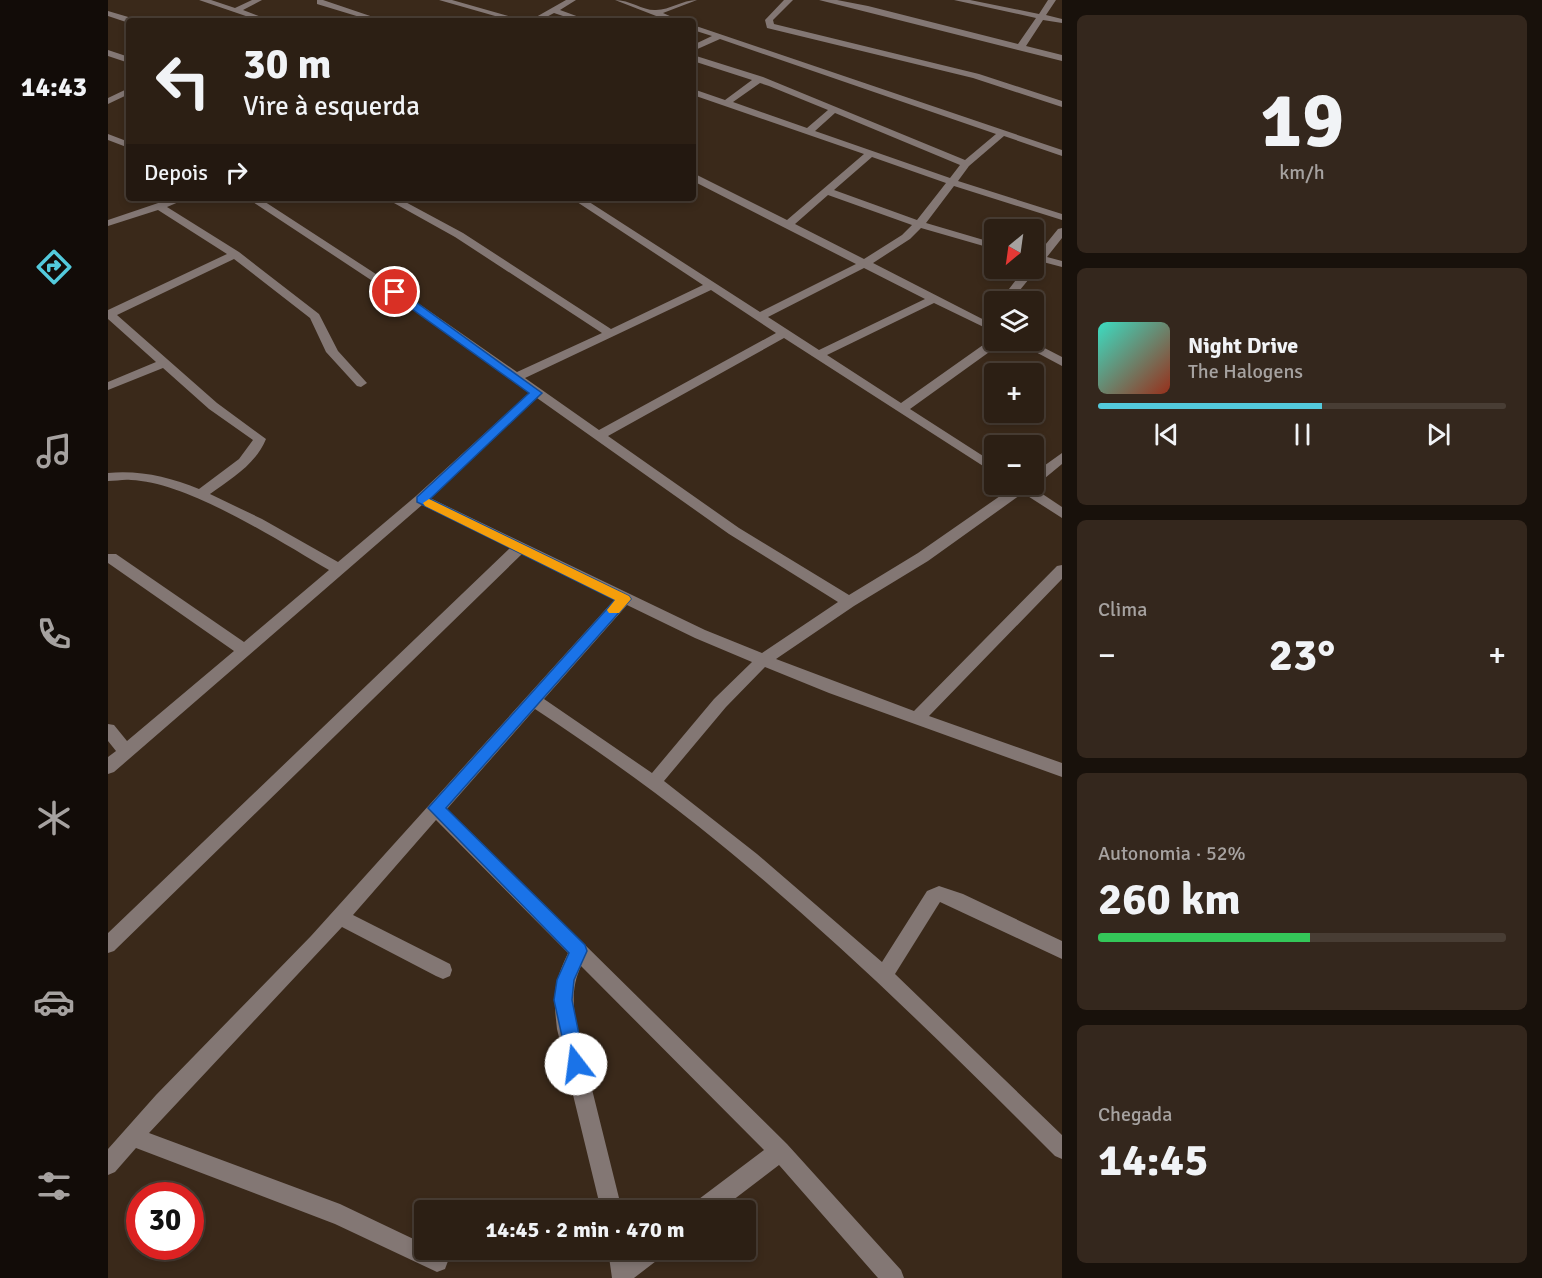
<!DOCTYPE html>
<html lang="pt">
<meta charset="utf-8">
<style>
:root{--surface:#2c1f14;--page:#34271d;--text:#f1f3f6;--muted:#a6a2a0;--line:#483d34;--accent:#53cadc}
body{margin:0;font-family:Signika,sans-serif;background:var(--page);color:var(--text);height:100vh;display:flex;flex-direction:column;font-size:22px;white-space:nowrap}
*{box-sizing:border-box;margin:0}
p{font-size:20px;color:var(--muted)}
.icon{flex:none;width:33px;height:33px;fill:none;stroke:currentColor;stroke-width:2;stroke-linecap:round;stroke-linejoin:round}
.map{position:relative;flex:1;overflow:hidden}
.panel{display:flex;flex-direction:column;gap:15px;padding:15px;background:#18110b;width:480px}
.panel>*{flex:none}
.guide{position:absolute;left:18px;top:18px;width:570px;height:183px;border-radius:6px;box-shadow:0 3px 9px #0003,0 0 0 2px var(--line);background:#2c1f14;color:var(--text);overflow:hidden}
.needle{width:39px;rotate:209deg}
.buttons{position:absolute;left:876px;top:219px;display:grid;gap:12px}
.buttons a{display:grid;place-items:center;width:60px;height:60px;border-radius:6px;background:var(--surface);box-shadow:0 3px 9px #0003,0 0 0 2px var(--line);font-size:30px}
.speed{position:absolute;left:18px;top:1182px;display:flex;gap:12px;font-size:30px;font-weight:700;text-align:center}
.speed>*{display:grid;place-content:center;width:78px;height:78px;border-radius:50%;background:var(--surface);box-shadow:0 3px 9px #0003,0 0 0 2px var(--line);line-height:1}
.speed .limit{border:9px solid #d22;background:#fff;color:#111}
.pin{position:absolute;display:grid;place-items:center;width:51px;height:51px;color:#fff;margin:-26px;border:3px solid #fff;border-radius:50%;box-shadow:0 2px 6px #0007}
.me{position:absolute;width:66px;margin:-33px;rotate:345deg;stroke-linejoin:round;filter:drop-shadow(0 0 4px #0008)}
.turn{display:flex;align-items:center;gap:21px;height:126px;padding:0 18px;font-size:27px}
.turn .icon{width:78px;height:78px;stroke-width:2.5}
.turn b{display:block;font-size:42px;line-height:51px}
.then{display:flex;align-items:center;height:57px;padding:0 18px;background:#0003;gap:12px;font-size:22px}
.big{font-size:45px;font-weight:700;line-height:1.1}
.panel .widget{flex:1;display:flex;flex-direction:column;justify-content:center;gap:9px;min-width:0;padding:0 21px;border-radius:9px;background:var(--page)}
.panel .dial{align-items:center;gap:0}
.dial b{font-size:78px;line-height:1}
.song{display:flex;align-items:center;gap:18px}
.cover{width:72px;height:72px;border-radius:9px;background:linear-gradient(135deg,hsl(170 70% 55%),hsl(10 70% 35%))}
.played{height:6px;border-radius:3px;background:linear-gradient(90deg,var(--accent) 55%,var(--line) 55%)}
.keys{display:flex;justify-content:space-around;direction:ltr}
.heat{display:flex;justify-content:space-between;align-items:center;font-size:33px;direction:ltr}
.charge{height:9px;border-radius:4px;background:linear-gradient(90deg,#34c759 52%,var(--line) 0)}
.trip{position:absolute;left:306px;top:1200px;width:342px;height:60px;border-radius:6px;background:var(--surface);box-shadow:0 3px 9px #0003,0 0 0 2px var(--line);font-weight:700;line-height:60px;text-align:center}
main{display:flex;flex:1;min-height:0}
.menu{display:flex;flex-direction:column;width:108px;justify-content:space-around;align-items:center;background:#120c08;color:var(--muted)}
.menu .icon{width:42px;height:42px}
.menu .on{color:var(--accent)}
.menu b{font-size:27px;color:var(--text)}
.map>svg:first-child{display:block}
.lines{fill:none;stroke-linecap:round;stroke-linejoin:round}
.minor{fill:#837774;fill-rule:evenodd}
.route{fill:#1a73e8;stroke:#114b97;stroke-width:1.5}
.slow{fill:#f59e0b}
</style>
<main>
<nav class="menu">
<b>14:43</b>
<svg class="icon on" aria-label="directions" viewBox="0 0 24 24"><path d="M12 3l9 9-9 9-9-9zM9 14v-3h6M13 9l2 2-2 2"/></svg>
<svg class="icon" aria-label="music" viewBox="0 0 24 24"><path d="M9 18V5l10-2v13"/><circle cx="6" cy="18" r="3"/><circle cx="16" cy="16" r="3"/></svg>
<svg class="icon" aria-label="phone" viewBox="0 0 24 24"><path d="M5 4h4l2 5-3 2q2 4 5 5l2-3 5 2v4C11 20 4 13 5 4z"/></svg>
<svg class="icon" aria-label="climate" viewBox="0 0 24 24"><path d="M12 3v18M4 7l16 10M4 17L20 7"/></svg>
<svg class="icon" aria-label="car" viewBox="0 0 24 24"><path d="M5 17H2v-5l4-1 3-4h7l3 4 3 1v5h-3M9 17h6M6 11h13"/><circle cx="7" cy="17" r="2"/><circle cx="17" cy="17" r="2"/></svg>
<svg class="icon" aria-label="filters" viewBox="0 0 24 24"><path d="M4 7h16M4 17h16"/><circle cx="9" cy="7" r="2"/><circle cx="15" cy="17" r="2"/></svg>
</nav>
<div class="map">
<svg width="954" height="1278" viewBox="0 0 954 1278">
<rect width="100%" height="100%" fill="#3a291a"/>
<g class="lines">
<path class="minor" d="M91 0H103L127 8 144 0H154L135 10 164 21H152Z
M209 0H215L277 21H265L209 4Z
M331 0H344L418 21H405Z
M458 0H468L452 10 482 21H470L446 13 431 21H421Z
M507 0C522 0 536 11 548 10 562 10 574 0 589 0L555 13 573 21H561Z
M676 0H685L665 20 666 24 871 74 954 101V107L865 78 659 28 657 20Z
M711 0H729L760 6 910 44 928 18 846 0H862L931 14 940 0H948L938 15 954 19V23L935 20 918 46 954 55V61Z
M0 11 27 19 28 21 21 23 0 16Z
M585 25 954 150V156L896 136 861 166 850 181 954 214V220L846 186 818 223 886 243V249L813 228 802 239 765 263 886 325V332L826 303 719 355 793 403 875 345 882 335 886 334V340H890L884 350 802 409 886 463V473L676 338 500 436 631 528 741 595 810 553 905 487 904 484H925L924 487 954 507V518L915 493 820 561 746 606 668 659 806 711 949 566 954 565V579L821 716 954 763V777L721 693 657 667 618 707 556 781 649 854 774 962 819 891 831 886 855 894 954 941V959L832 902 787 974 954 1135V1159L947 1156C832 1041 717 927 590 826 537 784 483 746 427 709L339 809 679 1144 793 1270 796 1278H770L671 1165 612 1210H585L587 1202 656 1150 473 966C463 988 465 1006 469 1029L514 1210H493L449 1029C445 994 445 985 460 953L328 820 245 915 342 964 344 970 342 976 335 979 328 976 234 927 41 1133 232 1204 316 1244V1250H329L337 1253 340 1261 337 1269 329 1272 227 1224 28 1148 7 1172 0 1175V1149L48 1095 203 936 507 599 414 554 6 951 0 953V933L402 548 314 505 6 772 0 774V757L8 751 0 741V724L6 725 19 741 126 651 0 563V554H8L136 642 221 570C171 541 80 482 23 480 16 479 8 481 0 481V473C32 470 61 477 91 489L131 459 145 440 101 409 55 368 0 390V382L48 362 0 319V310L119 254 50 210 0 226V220L65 198H80L59 207 131 252 211 314 230 351 259 383 253 387 249 386 218 352 202 318 126 259 9 315 109 403 158 439C148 464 123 479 102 494L154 519 230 562 308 496 421 393 266 282 139 198H151L274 278 409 372 494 333 347 237 277 198H290L355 233 503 329 595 285 463 198H475L652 312 748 264 585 181V174L589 175 679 220 756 154 585 95V89L617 100 644 80 585 61V55L655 77 857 160 888 134 612 39 585 51V45L604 36 585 30ZM652 83 661 86 720 110 699 128 625 102ZM727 113 852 165 842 178 707 131ZM764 157 838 183 809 220 726 190ZM720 195 804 225 794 235 756 259 687 224ZM756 268 817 299 711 350 660 317ZM603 290 668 333 491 430 417 378ZM429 398 621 534 730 602 654 653 597 630 322 498ZM519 605 587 638 644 662 606 699 544 773 436 699Z
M0 50 21 57V63L0 56Z
M21 88V94L0 104V98Z
M0 134 21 142V148L0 140Z
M954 228V238L939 257 954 261V267L935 262 902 302H891L917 268H926V254L929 255 950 229Z
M905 340H921L954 357V366Z
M954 453V464L931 483 926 484V473Z
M500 1250H522V1253L527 1250H555L552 1258 526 1278H504Z"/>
</g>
<path class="route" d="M283 290H291L434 393 322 499 521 596 523 599 338 808 477 945 479 951 466 980 464 1000 477 1064 475 1071 468 1073 462 1071 460 1064 446 1000 449 980 461 953 320 808 507 600 309 502V497L421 393 283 294Z"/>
<path class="slow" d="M321 499 521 596 523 599 511 613H501L499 610 507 600 317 506 315 503Z"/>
</svg>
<div class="buttons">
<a><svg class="needle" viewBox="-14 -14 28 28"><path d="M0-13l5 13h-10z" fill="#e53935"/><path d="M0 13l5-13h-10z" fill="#a6a2a0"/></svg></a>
<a><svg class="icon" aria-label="layers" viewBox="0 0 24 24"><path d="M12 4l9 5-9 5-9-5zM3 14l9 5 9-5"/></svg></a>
<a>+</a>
<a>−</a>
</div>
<div class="speed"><div class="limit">30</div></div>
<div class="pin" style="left:287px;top:292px;background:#d93025"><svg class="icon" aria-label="arrive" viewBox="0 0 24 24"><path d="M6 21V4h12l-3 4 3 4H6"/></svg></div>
<svg class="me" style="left:468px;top:1064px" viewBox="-20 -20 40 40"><circle r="19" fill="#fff"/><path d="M0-13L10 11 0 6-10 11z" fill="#1a73e8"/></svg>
<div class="trip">14:45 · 2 min · 470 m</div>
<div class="guide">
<div class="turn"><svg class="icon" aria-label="left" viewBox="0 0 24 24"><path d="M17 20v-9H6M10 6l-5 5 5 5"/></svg><div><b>30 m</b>Vire à esquerda</div></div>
<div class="then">Depois<svg class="icon" aria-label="right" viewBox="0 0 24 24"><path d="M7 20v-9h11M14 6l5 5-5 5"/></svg></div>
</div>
</div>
<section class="panel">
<div class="widget dial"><b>19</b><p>km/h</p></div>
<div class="widget">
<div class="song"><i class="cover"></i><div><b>Night Drive</b><p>The Halogens</p></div></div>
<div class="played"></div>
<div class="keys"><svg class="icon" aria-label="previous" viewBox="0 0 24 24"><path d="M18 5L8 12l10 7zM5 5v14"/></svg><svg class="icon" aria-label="pause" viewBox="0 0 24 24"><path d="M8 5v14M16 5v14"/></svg><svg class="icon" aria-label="next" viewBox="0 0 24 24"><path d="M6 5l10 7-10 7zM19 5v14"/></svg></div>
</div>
<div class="widget"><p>Clima</p>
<div class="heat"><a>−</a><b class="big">23°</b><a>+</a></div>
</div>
<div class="widget"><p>Autonomia · 52%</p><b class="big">260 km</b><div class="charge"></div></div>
<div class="widget"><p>Chegada</p><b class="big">14:45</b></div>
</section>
</main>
